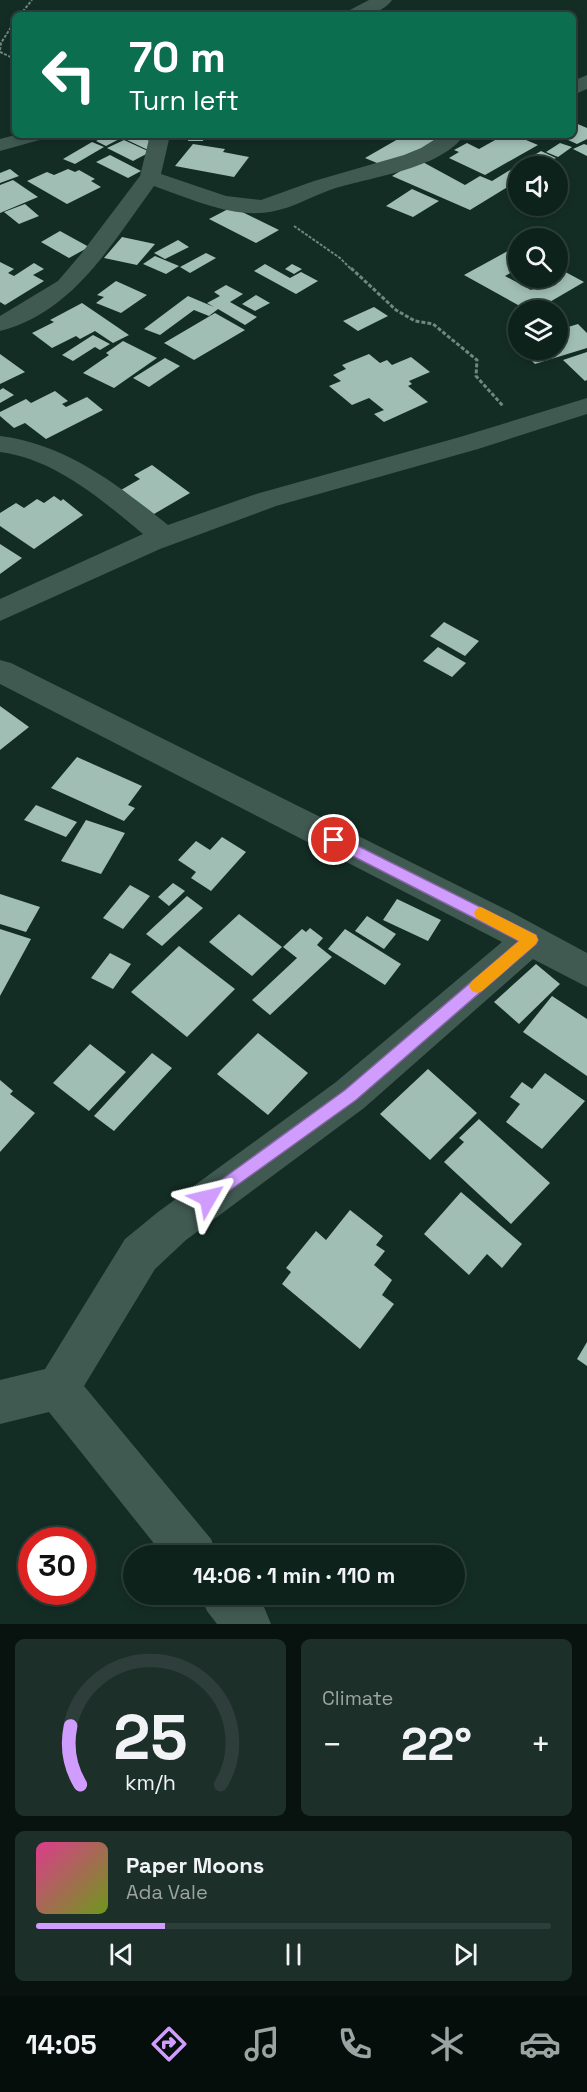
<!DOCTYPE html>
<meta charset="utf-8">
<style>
:root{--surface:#0e221c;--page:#1c2f29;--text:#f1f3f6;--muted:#9ba4a3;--line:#2e3f3b;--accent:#d09dff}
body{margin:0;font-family:"Space Grotesk",sans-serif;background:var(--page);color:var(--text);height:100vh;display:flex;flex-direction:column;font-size:22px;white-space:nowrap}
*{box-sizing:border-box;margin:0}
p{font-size:20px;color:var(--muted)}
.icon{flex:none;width:33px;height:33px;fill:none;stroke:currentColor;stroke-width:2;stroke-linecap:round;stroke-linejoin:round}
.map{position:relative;height:1624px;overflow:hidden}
.panel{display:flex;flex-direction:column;gap:15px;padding:15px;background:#08130f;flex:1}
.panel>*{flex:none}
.guide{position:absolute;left:12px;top:12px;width:564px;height:126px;border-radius:9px;box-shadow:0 3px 9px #0003,0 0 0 2px var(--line);background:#0b6e4f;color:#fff;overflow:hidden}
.tools{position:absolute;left:508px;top:156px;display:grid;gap:12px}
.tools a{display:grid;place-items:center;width:60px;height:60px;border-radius:50%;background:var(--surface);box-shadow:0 3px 9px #0003,0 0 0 2px var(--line);font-size:30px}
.speed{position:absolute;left:18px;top:1527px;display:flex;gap:12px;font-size:30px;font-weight:700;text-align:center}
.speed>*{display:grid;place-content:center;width:78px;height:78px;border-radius:50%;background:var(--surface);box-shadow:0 3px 9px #0003,0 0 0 2px var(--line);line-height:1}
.speed .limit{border:9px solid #d22;background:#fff;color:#111}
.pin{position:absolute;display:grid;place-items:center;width:51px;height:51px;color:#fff;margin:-26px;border:3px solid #fff;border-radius:50%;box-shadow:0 2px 6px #0007}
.me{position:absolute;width:66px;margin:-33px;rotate:53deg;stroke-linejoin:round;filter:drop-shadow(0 0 4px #0008)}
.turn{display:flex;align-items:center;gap:21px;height:126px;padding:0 18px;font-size:27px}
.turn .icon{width:78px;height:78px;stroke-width:2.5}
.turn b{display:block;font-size:42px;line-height:51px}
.big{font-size:45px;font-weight:700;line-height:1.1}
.panel .card{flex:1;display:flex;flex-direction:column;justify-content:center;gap:9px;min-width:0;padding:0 21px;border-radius:9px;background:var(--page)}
.panel .dial{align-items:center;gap:0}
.dial svg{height:156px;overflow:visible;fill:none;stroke:var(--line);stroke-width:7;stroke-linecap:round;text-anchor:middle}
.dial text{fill:var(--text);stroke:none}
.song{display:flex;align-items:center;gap:18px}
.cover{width:72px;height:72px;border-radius:9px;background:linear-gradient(135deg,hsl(330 70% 55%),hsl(80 70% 35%))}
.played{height:6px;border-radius:3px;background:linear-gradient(90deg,var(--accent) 25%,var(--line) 25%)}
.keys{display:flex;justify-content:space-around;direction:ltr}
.heat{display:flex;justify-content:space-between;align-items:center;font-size:33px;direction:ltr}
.panel .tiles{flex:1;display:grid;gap:15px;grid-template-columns:1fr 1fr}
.card:last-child{grid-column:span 2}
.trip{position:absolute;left:123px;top:1545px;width:342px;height:60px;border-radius:30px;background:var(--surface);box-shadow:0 3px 9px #0003,0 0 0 2px var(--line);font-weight:700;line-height:60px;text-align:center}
.menu{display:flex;height:96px;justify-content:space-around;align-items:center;background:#060e0b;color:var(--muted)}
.menu .icon{width:42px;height:42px}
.menu .selected{color:var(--accent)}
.menu b{font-size:27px;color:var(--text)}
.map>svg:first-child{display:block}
.building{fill:#a0beb3}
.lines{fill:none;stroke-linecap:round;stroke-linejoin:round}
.path-far1{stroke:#71867f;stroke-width:2;stroke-dasharray:3 1.5;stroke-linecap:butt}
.path{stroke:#71867f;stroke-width:3;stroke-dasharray:4 2;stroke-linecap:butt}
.minor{fill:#405a51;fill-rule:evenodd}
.route{fill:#d09dff;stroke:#8766a6;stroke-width:1.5}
.slow{fill:#f59e0b}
</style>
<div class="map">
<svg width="587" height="1624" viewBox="0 0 587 1624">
<rect width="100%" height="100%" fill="#132d25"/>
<path class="building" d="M573 122 587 128V139L577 144 557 135H573Z
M109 135H127L106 146 96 141Z
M132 135H142L139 136 158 145 148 150 125 139Z
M190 135H204L203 141H188Z
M405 135H447L389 168 365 158Z
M504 135H514L538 145 485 175 449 158 459 152 454 150 467 143 479 149Z
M124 140 150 152 133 161 107 148Z
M92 142 104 147 75 164 63 159Z
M560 143 572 147 558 157 546 152Z
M193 144 225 149 223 152 249 157 234 177 175 166Z
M584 144 587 145V156L573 149Z
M541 151 556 158 541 166H519V180L470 210 392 176 419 160 465 185 480 176 492 181Z
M110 155 141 171 128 178 96 162Z
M10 169 19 176 0 183V173Z
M68 169 75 172 79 170 95 179 91 181 101 187 67 204 27 181 47 172 54 175Z
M13 180 38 197 0 213V185Z
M412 189 439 201 413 217 386 206Z
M25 204 39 216 19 224 4 212Z
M232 207 279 230 256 243 209 219Z
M60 231 89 247 69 258 41 242Z
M122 237 155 244 137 265 104 258Z
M178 240 189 247 165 259 154 253Z
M517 246 519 247V268L505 276 531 290 546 282 538 278H558V268L584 282 536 310H527L464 275Z
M206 253 216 258 190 273 180 267Z
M155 256 179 266 166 274 143 264Z
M0 262 14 269 8 273 14 276 34 263 44 269 33 275 44 281 5 305 0 302Z
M265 264 290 278 301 272 318 281 296 294 254 271Z
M292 264 302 269 294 274 285 269Z
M116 281 147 295 121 313 96 303 104 297 97 295Z
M226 285 243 294 230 302 257 317 245 325 218 309 209 316 194 310 160 335 144 329 188 296 214 307 207 303 220 296 214 292Z
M256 295 270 303 255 311 242 304Z
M82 303 129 335 113 343 95 331 80 339 76 336 52 348 32 333 54 322 50 320Z
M374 307 388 316 358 331 343 321Z
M215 313 245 330 194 360 164 343Z
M578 324 587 333V348L535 364 521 350H558V330Z
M93 335 110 344 100 350 95 347 73 361 62 355Z
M123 341 157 358 114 388 83 373 109 355 106 353Z
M587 352V380L585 381 563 360Z
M0 354 25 372 0 384Z
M369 354 380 363 387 360 392 365 411 357 430 372 409 381 412 384 408 386 428 402 384 422 374 414 384 410 369 398 352 405 329 386 341 381 333 375 346 369 342 365Z
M165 358 180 366 149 387 133 378Z
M3 388 14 395 0 403V390Z
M55 391 68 401 62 404 66 407 87 397 103 410 46 439 25 423 14 428 0 416V412L26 399 31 403Z
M152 465 190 493 154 514 121 490 140 479 134 475Z
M54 496 61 501 63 499 83 515 34 549 0 526V513L16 503 24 508 37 499 44 503Z
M0 544 22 558 0 574Z
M444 622 479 641 465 656 430 636Z
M438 647 466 663 452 677 423 661Z
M0 706 29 727 0 750Z
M77 757 142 786 128 805 135 808 124 821 51 788Z
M36 805 77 822 66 837 24 820Z
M86 820 125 833 101 874 61 861Z
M222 837 246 852 211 891 191 878 196 872 178 860 196 841 210 850Z
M173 883 185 891 169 906 158 897Z
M130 885 150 896 123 929 103 918Z
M0 894 40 907 26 932 0 924Z
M187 896 203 908 162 946 146 934Z
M397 899 441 920 428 941 383 920Z
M239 914 282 947 252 976 209 942Z
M367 916 396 934 384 949 355 931Z
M310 928 323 938 317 945 332 957 270 1015 252 1000 297 958 283 947 302 929 306 932Z
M0 929 31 939 0 996Z
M345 929 401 964 385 985 328 949Z
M179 946 235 989 187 1037 131 992Z
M110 953 131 964 113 989 91 978Z
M536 964 560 984 519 1024 494 1002Z
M552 996 587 1019V1076L523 1032Z
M258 1033 308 1073 268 1115 217 1074Z
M90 1044 126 1072 89 1111 53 1083Z
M152 1053 172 1068 114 1131 94 1116Z
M428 1069 477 1113 430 1160 380 1114Z
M545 1073 585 1101 542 1149 506 1122 520 1104 510 1097 522 1082 532 1089Z
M0 1080 13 1091 10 1094 35 1113 0 1152Z
M479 1119 550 1183 511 1224 444 1162 464 1142 459 1138Z
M461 1192 522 1244 502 1268 487 1254 469 1275 424 1234Z
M350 1210 383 1236 376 1245 385 1251 374 1265 392 1280 382 1295 394 1304 360 1349 282 1284 291 1272 286 1268 316 1231 326 1240Z
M587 1342V1366L577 1359Z"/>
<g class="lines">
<path class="path-far1" d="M20 15 32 0
M0 50 1 43 15 21
M0 52 15 59
M294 226 340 258 352 270"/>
<path class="path" d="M351 268 396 310 415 321 433 324 477 360 476 376 503 406"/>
<path class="minor" d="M369 0H392C381 15 362 15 345 15L348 11Z
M587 75V89L573 95V81Z
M15 135H46L43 139 0 151V139Z
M150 135H170L161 174 226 196 261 200 314 181 404 155 421 148 442 135H464C440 170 368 177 330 190 308 198 285 212 261 213 225 215 188 198 154 186 113 242 73 313 0 331V316L58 281 81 254 140 176Z
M587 398V414L478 449 276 506 160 549 0 621V599L143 534C102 500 55 459 0 452V436C66 444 118 485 168 525L256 494 460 437Z
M0 660 11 663 513 913 587 953V987L533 959 364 1108 186 1240 155 1269 84 1386 211 1539 217 1556H164L49 1412 0 1424V1380L45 1369 125 1239 158 1212 336 1082 502 942 0 684Z
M200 1594H254L264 1607 271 1624H217L207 1611Z"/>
</g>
<path class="route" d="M334 834 536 935 538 940 536 944 356 1100 208 1206 203 1204 200 1198 203 1193 345 1090 519 941 329 844 327 840 329 836Z"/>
<path class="slow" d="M481 907 536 935 538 940 536 944 482 991 477 993 472 991 469 986 472 981 519 941 476 918 474 913 476 909Z"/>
</svg>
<div class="tools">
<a><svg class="icon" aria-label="sound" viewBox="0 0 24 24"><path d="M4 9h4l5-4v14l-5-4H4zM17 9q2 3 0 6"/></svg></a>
<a><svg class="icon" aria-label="search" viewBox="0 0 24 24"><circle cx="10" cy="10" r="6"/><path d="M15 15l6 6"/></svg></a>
<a><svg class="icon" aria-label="layers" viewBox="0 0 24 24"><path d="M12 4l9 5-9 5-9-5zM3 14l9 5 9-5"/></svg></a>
</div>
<div class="speed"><div class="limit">30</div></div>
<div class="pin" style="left:334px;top:840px;background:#d93025"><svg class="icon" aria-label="arrive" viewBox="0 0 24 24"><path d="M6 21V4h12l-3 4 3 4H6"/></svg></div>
<svg class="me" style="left:208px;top:1198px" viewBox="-20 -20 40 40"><path d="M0-17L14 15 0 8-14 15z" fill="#d09dff" stroke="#fff" stroke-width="4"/></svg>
<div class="trip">14:06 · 1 min · 110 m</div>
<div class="guide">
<div class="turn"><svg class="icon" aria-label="left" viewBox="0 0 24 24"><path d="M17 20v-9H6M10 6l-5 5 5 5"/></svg><div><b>70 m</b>Turn left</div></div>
</div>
</div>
<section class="panel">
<div class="tiles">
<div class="card dial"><svg viewBox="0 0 100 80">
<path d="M14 69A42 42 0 1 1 86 69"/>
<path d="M14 69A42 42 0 0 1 9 39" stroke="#d09dff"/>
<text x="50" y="56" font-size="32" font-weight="700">25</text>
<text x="50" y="72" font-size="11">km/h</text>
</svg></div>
<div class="card"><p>Climate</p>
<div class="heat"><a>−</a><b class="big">22°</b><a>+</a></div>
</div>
<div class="card">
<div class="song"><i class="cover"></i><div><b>Paper Moons</b><p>Ada Vale</p></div></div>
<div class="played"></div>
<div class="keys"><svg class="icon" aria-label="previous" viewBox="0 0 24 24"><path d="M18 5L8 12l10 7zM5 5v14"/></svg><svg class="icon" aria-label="pause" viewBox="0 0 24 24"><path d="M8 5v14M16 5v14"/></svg><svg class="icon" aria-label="next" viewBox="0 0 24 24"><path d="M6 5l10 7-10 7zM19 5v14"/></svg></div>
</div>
</div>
</section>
<nav class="menu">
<b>14:05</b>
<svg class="icon selected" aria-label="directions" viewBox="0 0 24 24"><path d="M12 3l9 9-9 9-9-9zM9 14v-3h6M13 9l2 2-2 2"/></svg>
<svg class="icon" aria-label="music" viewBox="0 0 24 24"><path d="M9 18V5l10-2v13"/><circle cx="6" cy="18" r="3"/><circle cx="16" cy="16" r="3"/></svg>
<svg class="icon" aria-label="phone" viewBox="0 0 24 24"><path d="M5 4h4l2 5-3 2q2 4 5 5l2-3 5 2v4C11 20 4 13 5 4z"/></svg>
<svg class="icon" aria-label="climate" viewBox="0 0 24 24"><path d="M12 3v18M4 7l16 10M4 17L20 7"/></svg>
<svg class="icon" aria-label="car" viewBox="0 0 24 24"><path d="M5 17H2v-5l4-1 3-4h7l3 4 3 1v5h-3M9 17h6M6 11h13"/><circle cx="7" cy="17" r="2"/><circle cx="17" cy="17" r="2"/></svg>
</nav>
